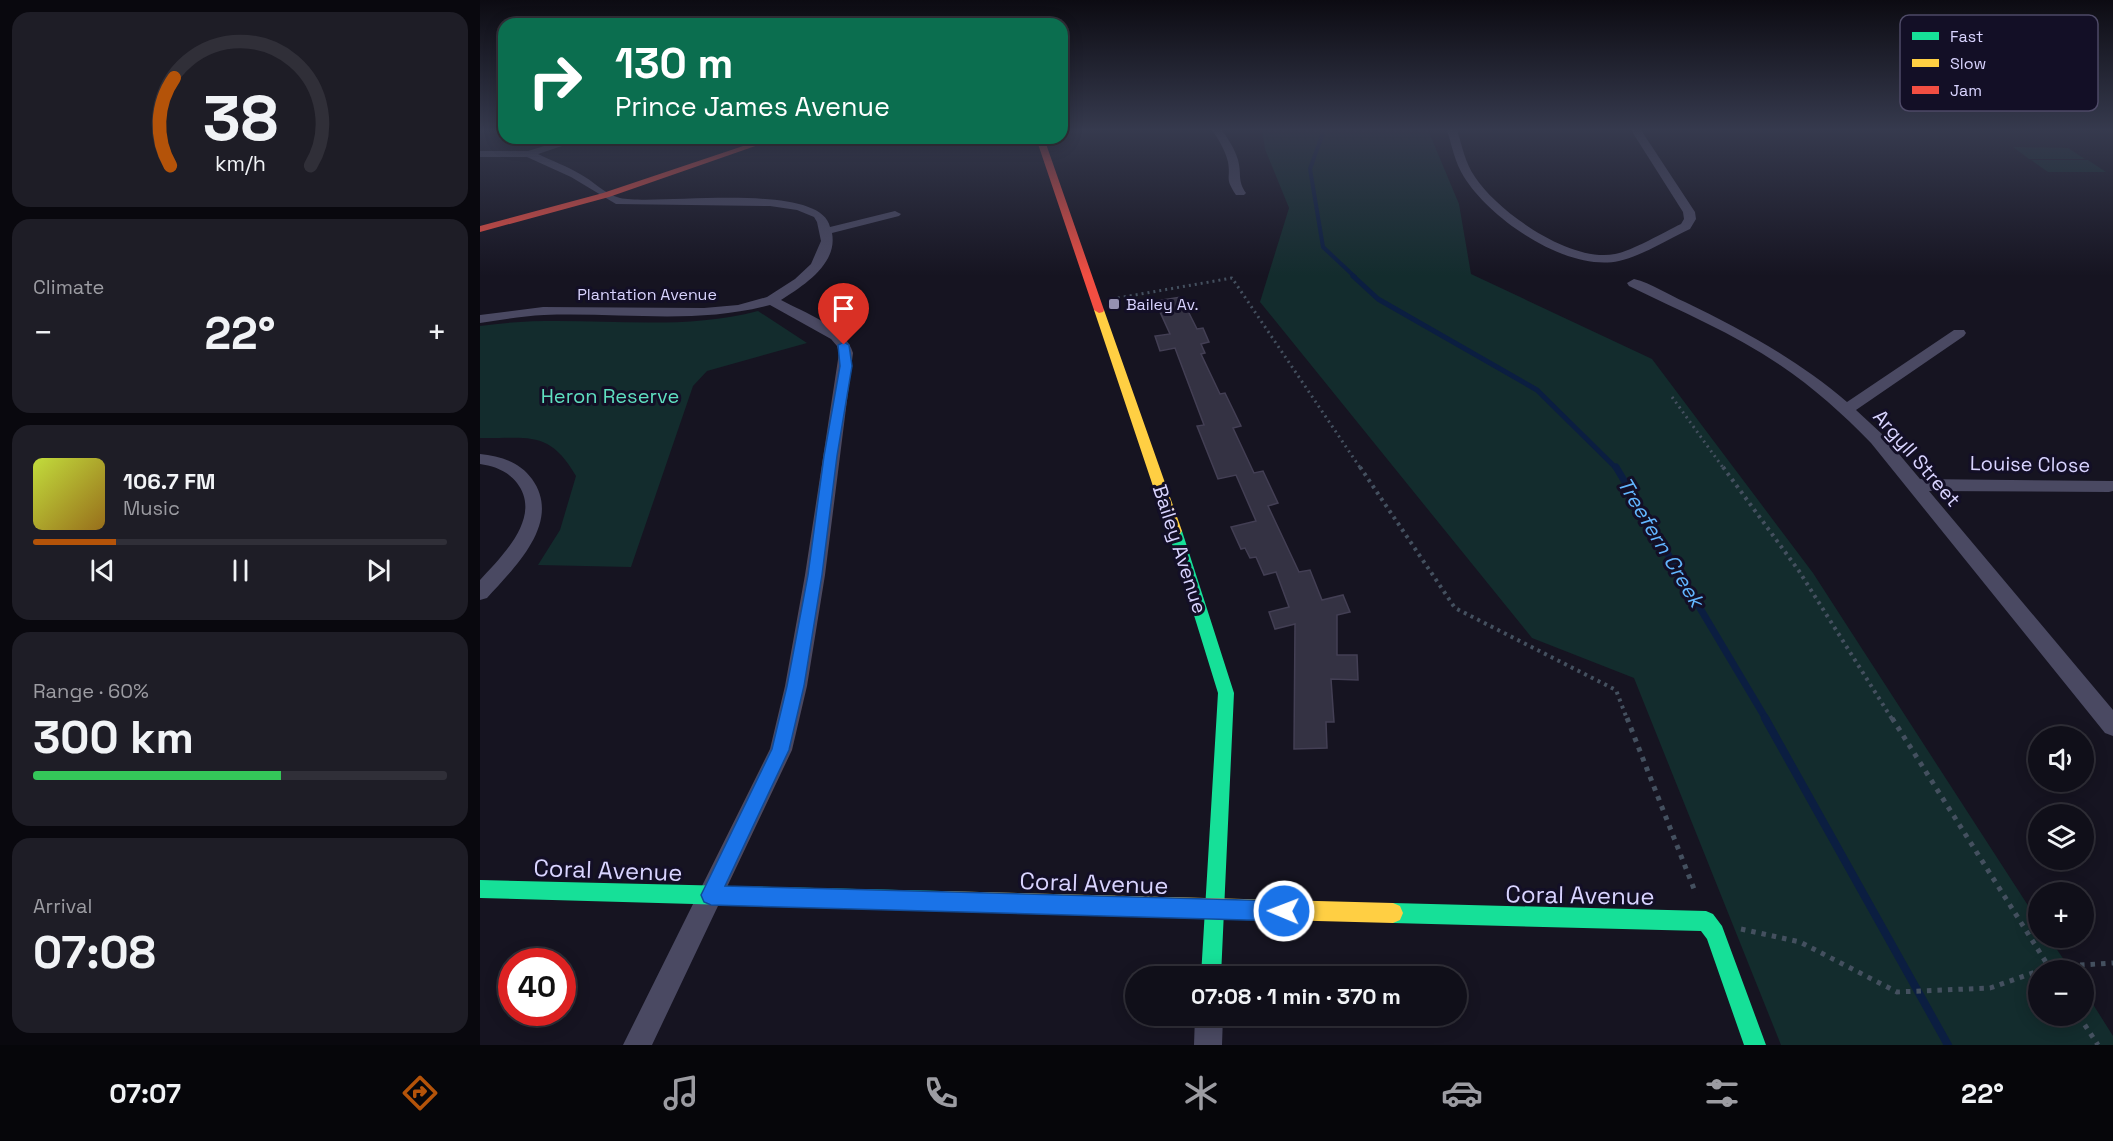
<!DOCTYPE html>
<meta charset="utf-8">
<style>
:root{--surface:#100f19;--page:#1e1d26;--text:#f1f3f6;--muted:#9c9ca2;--line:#302f38;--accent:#b45309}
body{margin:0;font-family:"Space Grotesk",sans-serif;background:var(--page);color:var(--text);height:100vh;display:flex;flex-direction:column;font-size:22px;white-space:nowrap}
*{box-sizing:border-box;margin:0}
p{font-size:20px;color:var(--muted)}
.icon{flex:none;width:33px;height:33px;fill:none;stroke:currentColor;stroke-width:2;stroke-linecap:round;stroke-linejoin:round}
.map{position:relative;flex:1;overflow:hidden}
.panel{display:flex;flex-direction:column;gap:12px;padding:12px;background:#09080e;width:480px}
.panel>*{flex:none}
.banner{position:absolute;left:18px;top:18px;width:570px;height:126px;border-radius:18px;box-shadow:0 3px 15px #0003,0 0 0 2px var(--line);background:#0b6e4f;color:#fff;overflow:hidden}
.controls{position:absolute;left:1548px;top:726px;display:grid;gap:12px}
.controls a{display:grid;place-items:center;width:66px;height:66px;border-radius:50%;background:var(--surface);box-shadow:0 3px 15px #0003,0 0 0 2px var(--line);font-size:30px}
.speed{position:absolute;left:18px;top:948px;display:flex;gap:12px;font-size:30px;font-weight:700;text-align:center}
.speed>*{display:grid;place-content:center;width:78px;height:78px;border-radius:50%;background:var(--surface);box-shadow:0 3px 15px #0003,0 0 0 2px var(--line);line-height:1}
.speed .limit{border:9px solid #d22;background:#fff;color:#111}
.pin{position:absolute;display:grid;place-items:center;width:51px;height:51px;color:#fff;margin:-62px -26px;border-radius:50% 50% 50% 0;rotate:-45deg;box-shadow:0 0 6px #0007}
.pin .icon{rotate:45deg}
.me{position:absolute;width:66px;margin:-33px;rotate:271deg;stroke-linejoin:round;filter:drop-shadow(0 0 4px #0008)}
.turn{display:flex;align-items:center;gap:21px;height:126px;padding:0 18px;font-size:27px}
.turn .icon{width:78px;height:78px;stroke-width:2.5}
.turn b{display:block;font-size:42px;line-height:51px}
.big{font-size:45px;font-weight:800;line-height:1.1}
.panel .tile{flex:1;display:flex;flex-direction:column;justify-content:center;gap:9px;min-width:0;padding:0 21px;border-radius:18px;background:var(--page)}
.panel .dial{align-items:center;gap:0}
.dial svg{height:156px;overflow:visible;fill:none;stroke:var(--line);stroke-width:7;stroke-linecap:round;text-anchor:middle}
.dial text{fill:var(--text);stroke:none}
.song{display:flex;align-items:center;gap:18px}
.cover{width:72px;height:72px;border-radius:9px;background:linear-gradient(135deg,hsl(70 70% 55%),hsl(40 70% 35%))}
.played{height:6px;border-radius:3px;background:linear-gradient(90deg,var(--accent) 20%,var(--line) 20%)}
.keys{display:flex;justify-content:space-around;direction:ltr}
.heat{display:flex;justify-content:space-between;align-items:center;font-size:33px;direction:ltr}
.charge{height:9px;border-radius:4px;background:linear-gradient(90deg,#34c759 60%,var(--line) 0)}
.trip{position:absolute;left:645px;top:966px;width:342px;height:60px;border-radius:30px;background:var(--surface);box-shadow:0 3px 15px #0003,0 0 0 2px var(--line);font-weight:800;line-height:60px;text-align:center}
.tab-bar{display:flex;height:96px;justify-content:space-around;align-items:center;background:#06060a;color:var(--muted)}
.tab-bar .icon{width:42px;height:42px}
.tab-bar .current{color:var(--accent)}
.tab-bar b{font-size:27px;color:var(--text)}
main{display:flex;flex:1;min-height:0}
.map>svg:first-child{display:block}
.green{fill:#132c2d}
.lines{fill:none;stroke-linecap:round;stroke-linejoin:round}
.stream-far3{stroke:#0b1e41;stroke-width:4}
.stream-far2{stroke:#0b1e41;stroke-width:5}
.stream-far1{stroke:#0b1e41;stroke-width:7}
.stream{stroke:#0b1e41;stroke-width:8}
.building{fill:#343243;stroke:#433f54;stroke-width:1.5}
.path-far2{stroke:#44505f;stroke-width:3;stroke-dasharray:2 4;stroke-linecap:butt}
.path-far1{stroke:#44505f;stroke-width:4;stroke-dasharray:3 4.5;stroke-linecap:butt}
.path{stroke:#44505f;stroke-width:5;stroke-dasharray:4.5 6;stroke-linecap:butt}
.street{fill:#4a4962;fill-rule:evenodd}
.fast{fill:#16e098;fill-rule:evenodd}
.slow{fill:#ffcf43;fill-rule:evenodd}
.jam{fill:#f24e42;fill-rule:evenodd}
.route{fill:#1a73e8;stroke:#114b97;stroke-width:1.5}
.poi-dot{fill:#9591b1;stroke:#130f26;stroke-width:2}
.labels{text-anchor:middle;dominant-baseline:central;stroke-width:6;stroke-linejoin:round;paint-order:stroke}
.far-street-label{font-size:16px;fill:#d9d4ff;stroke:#130f26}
.far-poi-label{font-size:16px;fill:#d9d4ff;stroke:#130f26;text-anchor:start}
.park-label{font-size:20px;fill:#5fe0c0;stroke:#130f26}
.street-label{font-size:20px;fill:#d9d4ff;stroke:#130f26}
.water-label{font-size:21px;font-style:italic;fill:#62b6ff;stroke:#130f26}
.near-street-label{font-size:24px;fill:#d9d4ff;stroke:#130f26}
.key{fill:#130f26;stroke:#4e4a67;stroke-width:1.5}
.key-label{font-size:16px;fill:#d9d4ff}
</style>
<main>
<section class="panel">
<div class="tile dial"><svg viewBox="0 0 100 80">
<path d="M14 69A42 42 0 1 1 86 69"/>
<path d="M14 69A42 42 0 0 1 16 24" stroke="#b45309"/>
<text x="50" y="56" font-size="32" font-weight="700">38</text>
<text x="50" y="72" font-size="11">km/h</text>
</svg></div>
<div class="tile"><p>Climate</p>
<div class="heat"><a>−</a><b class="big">22°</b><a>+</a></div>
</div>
<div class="tile">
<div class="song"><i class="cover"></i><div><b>106.7 FM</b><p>Music</p></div></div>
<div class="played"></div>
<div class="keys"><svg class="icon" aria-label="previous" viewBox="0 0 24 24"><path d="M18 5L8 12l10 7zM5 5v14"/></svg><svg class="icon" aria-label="pause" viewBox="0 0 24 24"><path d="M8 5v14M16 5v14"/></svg><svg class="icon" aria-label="next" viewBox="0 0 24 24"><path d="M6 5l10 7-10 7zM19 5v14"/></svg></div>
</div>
<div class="tile"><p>Range · 60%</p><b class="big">300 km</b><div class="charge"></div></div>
<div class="tile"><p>Arrival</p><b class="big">07:08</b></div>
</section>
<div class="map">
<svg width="1633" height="1045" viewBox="0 0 1633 1045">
<rect width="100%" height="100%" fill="#161421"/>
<path class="green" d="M782 130H948L979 204 991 274 1172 359 1333 573 1558 921V938H1569L1591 970H1558V1016H1604V990L1633 1036V1045H1301L1154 678 1052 638 780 302 809 208 785 149Z
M1533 147 1588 148 1605 159H1549Z
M1551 160H1608L1626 172H1568Z
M278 311 327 343 227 371 213 386 151 567 58 565 80 530 96 476C69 429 48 439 0 438V326C92 312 188 335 278 311Z"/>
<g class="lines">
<path class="stream-far3" d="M844 130 830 169 843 247 875 277"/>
<path class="stream-far2" d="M873 276 898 299 1057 390 1137 469"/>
<path class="stream-far1" d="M1136 467 1286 719"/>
<path class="stream" d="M1285 718 1468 1045"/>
</g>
<path class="building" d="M701 297 717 329 723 328 729 342 721 344 725 353 721 354 740 394 745 393 761 426 753 428 774 473 783 471 798 503 788 506 819 572 830 570 842 600 863 595 870 612 857 615V655H877L878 680 851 679 854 722H846L847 748 814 749 815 624 795 629 789 612 809 607 796 572 784 575 776 557 770 558 765 548 761 549 751 527 776 521 756 475 738 479 717 426 724 425 695 348 680 351 675 336 690 334 675 301Z"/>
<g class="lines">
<path class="path-far2" d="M632 299 752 278 881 469
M1192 397 1244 469"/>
<path class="path-far1" d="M880 467 975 608 1136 690 1147 719
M1243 467 1319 571 1412 719"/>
<path class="path" d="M1147 718 1216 894
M1412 718 1569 967 1633 963
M1261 929 1320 942 1417 992 1510 988 1558 971
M1559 970 1569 967 1571 970
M1599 1016 1618 1045"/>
<path class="street" d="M732 130H742C748 139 755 149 758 160 762 175 757 180 766 193L764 195H756C744 177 751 180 748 162 745 150 739 140 732 130Z
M967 130H977C982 145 985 163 995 177 1018 212 1090 263 1135 254 1152 251 1184 232 1201 224L1204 219 1203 212 1151 130H1161L1215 212 1216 219 1210 229C1191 238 1159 257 1139 261 1087 272 1011 220 984 177 975 163 972 146 967 130Z
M90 138H106L58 154C72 161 87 166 100 174 112 180 126 195 140 198 177 206 340 180 350 227L415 211 421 214 419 216 352 233C358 264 323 286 301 300 323 312 367 328 373 353L345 575 327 686 312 750 172 1045H143L290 749 305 686 325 575 359 353 357 346 351 339 290 305C217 325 140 312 64 315 43 316 21 320 0 323V315L63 307 224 308 258 305 287 297 315 279 331 264 341 241 337 222 334 217 317 210 290 206 136 204 91 177 47 157H0V151H48Z
M1154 279C1171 283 1189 295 1205 302 1263 330 1318 360 1367 402L1474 330H1484L1486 333 1484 336 1376 410 1403 435 1440 479 1633 481V491L1629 492 1449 491 1633 710V736L1625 733 1391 443C1363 414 1334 388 1300 365 1253 333 1200 311 1149 286L1147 283Z
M0 454C20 456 40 462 52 479 83 522 34 568 7 598L0 600V580C22 556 63 517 37 483 28 471 14 466 0 464Z
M715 1016H743L742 1045H714Z"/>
<path class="fast" d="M695 526 702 531 754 693 741 976H721L738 693 688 531Z
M0 880 461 891 468 894 471 901 468 908 461 911 0 898Z
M913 903 1226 911 1233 914 1242 926 1286 1045H1264L1227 939 1221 931 913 923 906 920 903 913 906 906Z"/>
<path class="slow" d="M619 307 624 310 702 531 700 534H690L688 531 614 310Z
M461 891 913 903 920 906 923 913 920 920 913 923 461 911 454 908 451 901 454 894Z"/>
<path class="jam" d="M287 138H298L129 197 0 232V226L123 193Z
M556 138H564L624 310 623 312 619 313 614 310Z"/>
</g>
<linearGradient id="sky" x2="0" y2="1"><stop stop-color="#0c0b12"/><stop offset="0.47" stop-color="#363a4e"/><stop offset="1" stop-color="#363a4e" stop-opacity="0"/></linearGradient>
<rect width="1633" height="276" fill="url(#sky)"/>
<path class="route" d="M364 342 369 345 372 366 357 456 342 575 324 686 309 750 245 886 804 901 811 904 813 911 811 918 804 921 231 905 224 902 221 895 224 889 292 749 307 686 328 575 344 456 360 366 358 345Z"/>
<rect class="poi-dot" x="628" y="298" width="12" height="12" rx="3"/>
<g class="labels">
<g class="far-street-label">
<text x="167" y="294">Plantation Avenue</text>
</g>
<g class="far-poi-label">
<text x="646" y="304">Bailey Av.</text>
</g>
<g class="park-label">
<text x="130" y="396">Heron Reserve</text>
</g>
<g class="street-label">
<text transform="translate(1437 458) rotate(49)">Argyll Street</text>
<text transform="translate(1550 464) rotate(1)">Louise Close</text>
<text transform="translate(700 549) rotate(72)">Bailey Avenue</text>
</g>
<g class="water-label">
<text transform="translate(1181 542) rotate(59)">Treefern Creek</text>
</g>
<g class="near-street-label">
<text transform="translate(128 870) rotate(2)">Coral Avenue</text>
<text transform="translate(614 883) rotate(2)">Coral Avenue</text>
<text transform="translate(1100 895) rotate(1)">Coral Avenue</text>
</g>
</g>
<rect x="1420" y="15" width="198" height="96" rx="9" class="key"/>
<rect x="1432" y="32" width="27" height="8" fill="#16e098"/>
<rect x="1432" y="59" width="27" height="8" fill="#ffcf43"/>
<rect x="1432" y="86" width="27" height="8" fill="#f24e42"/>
<g class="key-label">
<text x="1470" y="42">Fast</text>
<text x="1470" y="69">Slow</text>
<text x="1470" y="96">Jam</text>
</g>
</svg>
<div class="controls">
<a><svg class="icon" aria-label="sound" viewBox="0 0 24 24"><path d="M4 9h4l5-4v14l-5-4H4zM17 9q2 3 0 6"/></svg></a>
<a><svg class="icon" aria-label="layers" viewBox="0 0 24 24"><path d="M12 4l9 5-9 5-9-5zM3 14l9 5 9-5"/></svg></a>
<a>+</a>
<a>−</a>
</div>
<div class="speed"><div class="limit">40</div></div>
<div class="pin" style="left:364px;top:345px;background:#d93025"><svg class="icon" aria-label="arrive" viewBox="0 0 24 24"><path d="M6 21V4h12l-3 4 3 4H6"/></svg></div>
<svg class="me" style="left:804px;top:911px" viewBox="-20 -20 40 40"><circle r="17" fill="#1a73e8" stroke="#fff" stroke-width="3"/><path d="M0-11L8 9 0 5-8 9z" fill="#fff"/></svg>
<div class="trip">07:08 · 1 min · 370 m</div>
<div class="banner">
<div class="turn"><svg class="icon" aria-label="right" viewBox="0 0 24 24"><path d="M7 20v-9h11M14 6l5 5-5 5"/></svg><div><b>130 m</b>Prince James Avenue</div></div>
</div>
</div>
</main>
<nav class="tab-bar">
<b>07:07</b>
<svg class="icon current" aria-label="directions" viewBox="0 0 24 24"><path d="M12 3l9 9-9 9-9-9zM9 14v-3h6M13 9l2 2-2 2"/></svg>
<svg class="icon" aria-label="music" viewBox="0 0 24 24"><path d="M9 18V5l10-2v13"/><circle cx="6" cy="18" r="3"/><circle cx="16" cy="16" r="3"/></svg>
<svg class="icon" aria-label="phone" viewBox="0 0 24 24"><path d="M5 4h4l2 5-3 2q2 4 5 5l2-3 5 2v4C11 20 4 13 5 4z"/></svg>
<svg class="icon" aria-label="climate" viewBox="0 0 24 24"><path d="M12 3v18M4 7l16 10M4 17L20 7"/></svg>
<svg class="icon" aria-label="car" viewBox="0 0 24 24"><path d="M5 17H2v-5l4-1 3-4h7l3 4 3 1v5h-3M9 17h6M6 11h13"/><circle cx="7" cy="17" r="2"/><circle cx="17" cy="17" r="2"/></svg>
<svg class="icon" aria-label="filters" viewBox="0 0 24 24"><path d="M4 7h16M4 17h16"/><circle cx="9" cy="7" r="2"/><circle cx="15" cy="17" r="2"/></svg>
<b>22°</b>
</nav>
